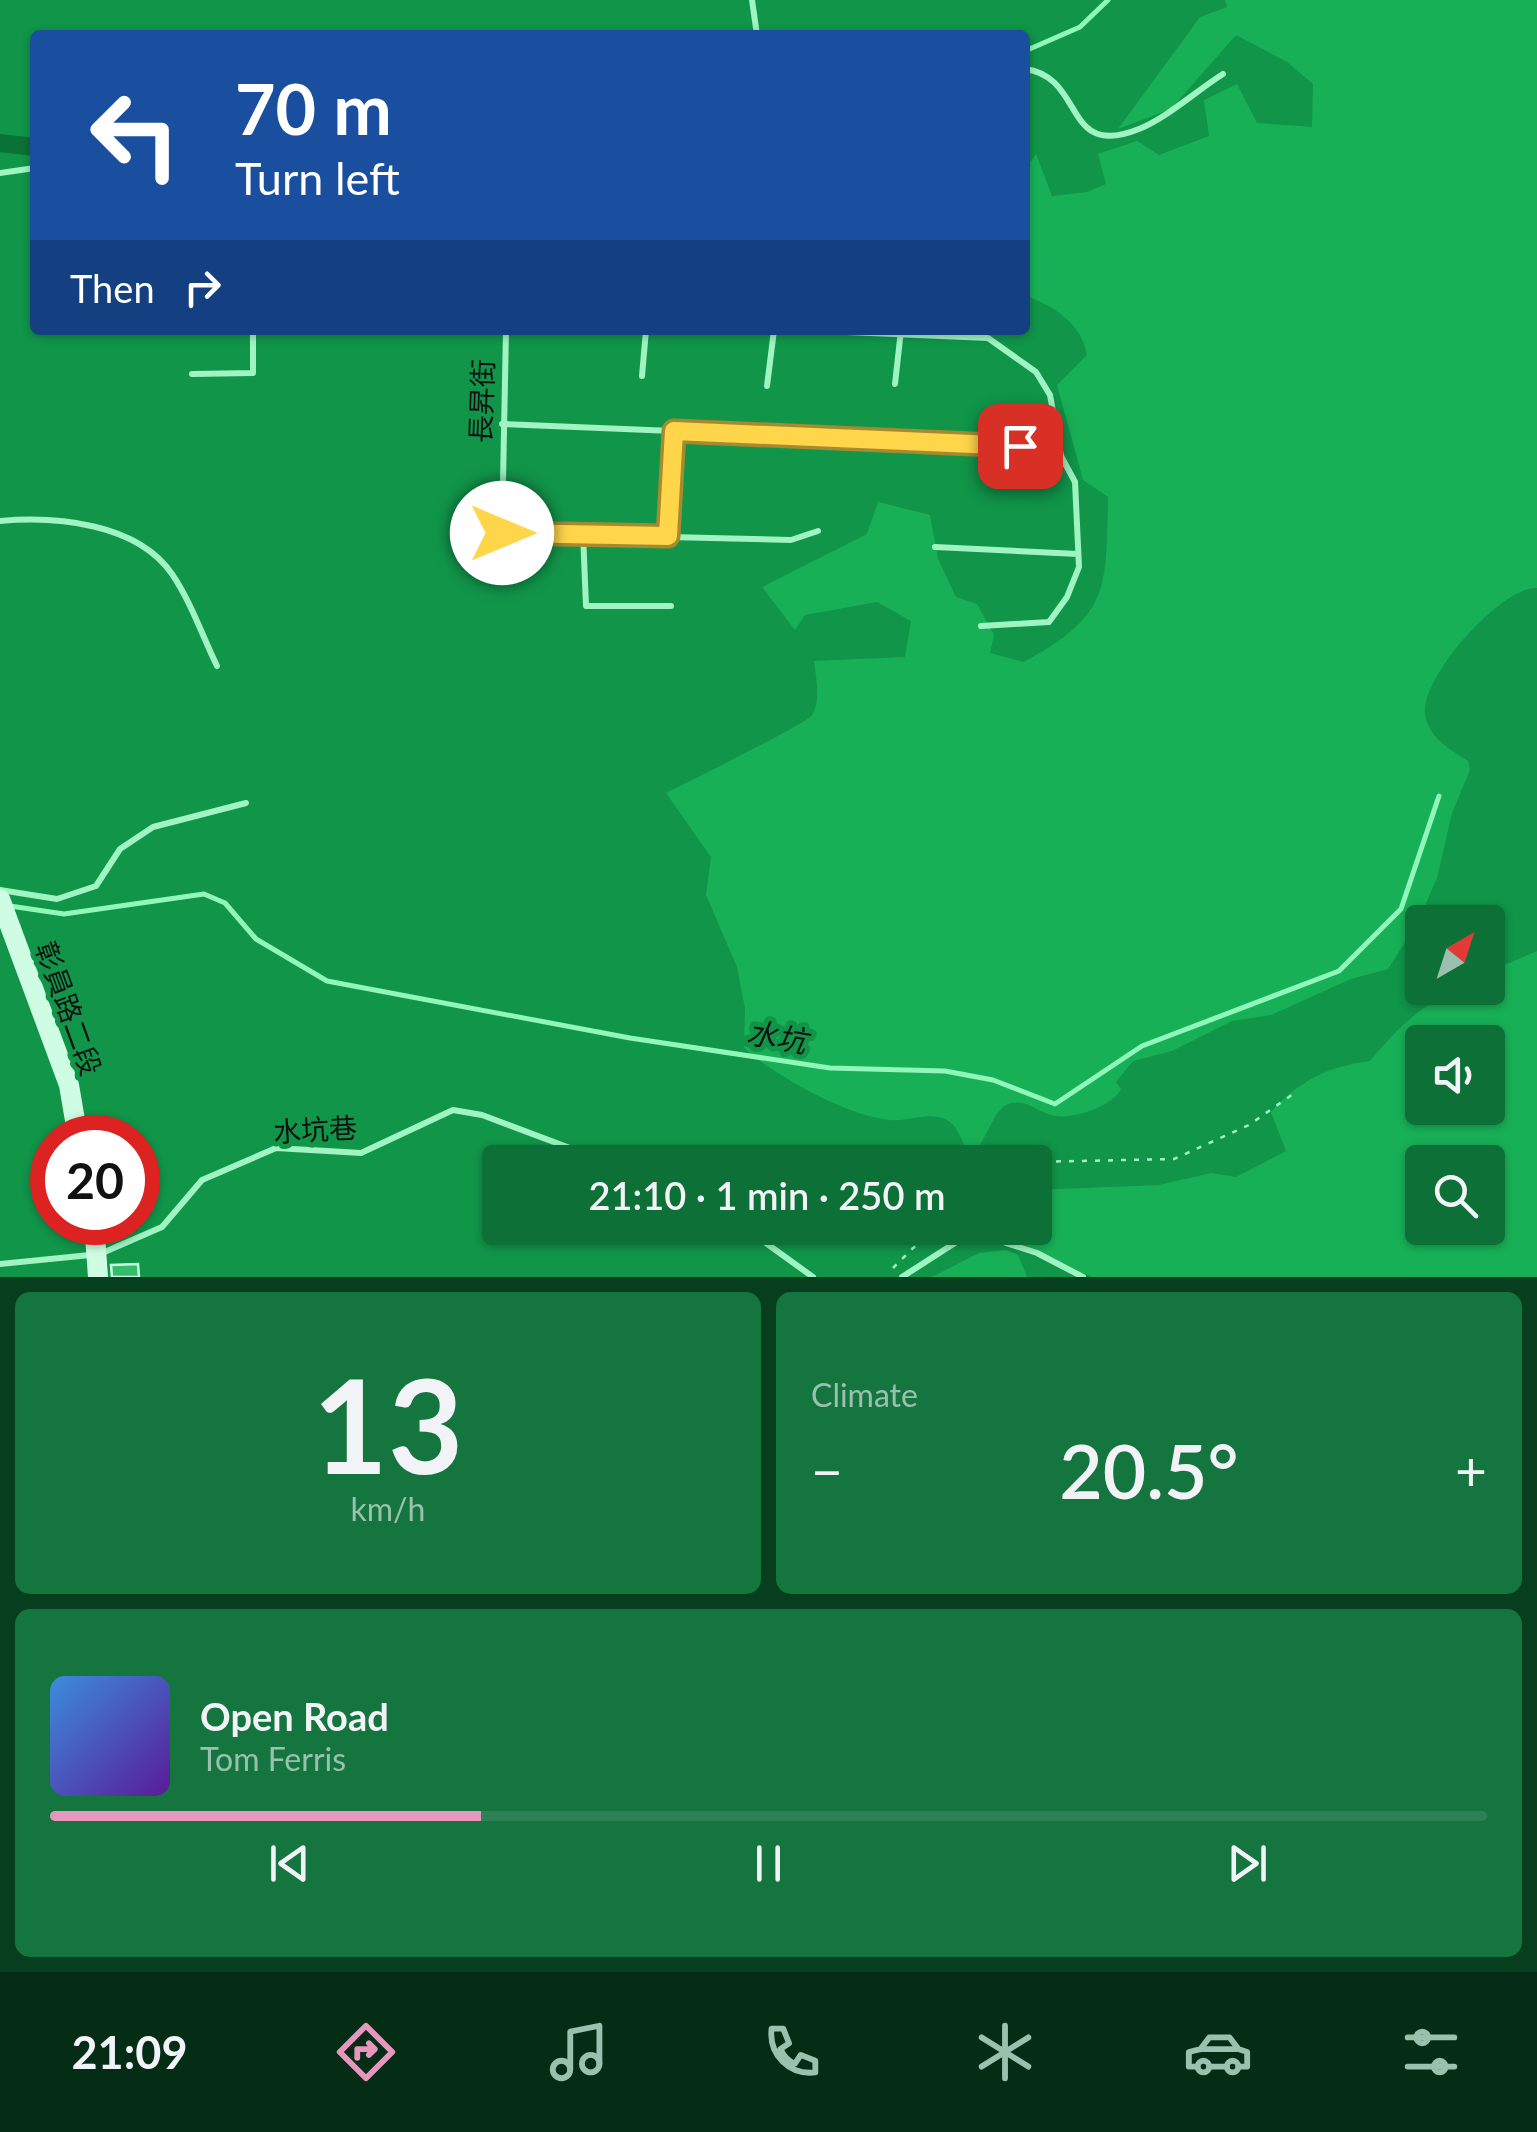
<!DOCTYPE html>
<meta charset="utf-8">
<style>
:root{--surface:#0c7037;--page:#15753f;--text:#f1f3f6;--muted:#9ac1ad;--line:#2c8252;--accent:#e797bd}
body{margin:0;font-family:Lato,"Noto Sans TC",sans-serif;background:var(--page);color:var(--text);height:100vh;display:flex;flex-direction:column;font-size:38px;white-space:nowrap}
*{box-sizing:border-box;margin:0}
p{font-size:32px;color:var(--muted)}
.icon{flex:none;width:55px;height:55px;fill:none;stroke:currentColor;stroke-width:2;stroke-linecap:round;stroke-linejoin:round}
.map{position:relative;height:1277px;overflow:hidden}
.details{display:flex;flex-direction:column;gap:15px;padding:15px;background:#073e1e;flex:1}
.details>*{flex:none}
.banner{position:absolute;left:30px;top:30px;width:1000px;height:305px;border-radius:10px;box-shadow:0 2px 8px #0004;background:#1a4fa0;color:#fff;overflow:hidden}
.needle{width:65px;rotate:39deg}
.fabs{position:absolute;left:1405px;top:905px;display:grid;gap:20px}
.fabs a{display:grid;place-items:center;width:100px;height:100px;border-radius:10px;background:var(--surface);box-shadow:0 2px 8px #0004;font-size:50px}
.speed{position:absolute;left:30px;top:1115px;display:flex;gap:20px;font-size:50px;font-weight:700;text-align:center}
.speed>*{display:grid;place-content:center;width:130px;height:130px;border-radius:50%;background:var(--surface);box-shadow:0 2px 8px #0004;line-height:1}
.speed .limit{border:15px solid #d22;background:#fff;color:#111}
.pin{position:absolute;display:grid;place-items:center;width:85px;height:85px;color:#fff;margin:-42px;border-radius:20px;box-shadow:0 5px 15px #0006}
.me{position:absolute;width:110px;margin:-55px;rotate:90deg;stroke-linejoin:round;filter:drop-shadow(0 0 8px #0008)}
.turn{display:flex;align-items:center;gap:35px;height:210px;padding:0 40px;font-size:45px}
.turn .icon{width:130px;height:130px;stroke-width:2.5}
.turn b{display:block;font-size:70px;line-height:85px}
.then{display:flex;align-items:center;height:95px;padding:0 40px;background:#0003;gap:20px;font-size:38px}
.big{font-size:75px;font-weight:600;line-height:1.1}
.details .widget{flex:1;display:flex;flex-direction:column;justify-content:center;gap:15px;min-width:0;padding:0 35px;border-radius:15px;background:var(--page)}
.details .dial{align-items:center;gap:0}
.dial b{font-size:130px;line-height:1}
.song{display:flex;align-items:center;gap:30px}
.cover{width:120px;height:120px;border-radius:15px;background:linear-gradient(135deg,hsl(210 70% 55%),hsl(270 70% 35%))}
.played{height:10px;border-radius:5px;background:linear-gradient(90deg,var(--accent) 30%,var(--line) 30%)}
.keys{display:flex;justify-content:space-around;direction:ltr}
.heat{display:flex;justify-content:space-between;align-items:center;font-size:55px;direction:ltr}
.details .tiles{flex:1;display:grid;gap:15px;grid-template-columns:1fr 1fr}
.widget:last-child{grid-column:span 2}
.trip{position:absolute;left:482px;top:1145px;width:570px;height:100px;border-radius:10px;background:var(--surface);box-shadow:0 2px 8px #0004;font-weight:600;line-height:100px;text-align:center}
.dock{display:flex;height:160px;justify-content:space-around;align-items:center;background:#052d16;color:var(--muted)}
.dock .icon{width:70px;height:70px}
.dock .selected{color:var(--accent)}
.dock b{font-size:45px;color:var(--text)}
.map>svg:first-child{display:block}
.green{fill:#18b057;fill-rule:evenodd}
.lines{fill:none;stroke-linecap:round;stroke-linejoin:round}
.stream{stroke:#90f7b9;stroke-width:5}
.canal{stroke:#0a7137;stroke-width:18}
.building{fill:#34bc6d;stroke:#c7fedd;stroke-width:2.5}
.path{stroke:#9ff4c2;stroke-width:2.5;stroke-dasharray:5 8;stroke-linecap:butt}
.lane{stroke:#9ff4c2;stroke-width:6}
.secondary{stroke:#cefde3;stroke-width:20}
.route-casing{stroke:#a68a30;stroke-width:25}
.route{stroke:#ffd54a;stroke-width:18}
.labels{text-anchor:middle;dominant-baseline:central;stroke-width:10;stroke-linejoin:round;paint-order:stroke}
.street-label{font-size:28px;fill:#111;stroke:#109549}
.water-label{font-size:30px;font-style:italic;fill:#111;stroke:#109549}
</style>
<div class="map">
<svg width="1537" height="1277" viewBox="0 0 1537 1277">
<rect width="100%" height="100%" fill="#109549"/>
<path class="green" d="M1225 0H1537V588C1502 585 1414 683 1426 719 1433 741 1450 749 1468 761L1470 770 1452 813 1437 878 1418 922 1388 969 1351 979 1271 1015 1232 1021 1172 1051 1133 1061 1116 1082 1121 1089C1112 1107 1070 1121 1051 1115 1035 1111 1025 1097 1006 1105 994 1111 986 1139 976 1150L966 1148C962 1141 957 1127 950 1122 931 1109 909 1122 889 1120 847 1116 775 1076 744 1048L745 1008 737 967 706 895 711 857 666 793C686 783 808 723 812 715 821 701 816 677 814 661L905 657 911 621 877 602 805 615 795 630 762 587 867 534 878 502 930 515 938 559 956 597 977 604 994 635 990 653 1024 662C1110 615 1106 590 1108 497L1083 480 1057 385 1087 355C1081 322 1054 307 1025 295V171L1036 154 1052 196 1087 192 1106 184 1098 154 1137 141 1159 155 1209 136 1204 100 1237 84 1257 123 1312 127 1313 84 1287 62 1236 35 1171 109 1118 129 1200 17 1227 7Z
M1537 951V1277H1093L1058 1264 995 1228H1035V1190L1159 1185 1211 1173 1236 1177 1286 1151 1271 1112C1300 1080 1327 1067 1370 1061 1402 1023 1435 988 1488 988V972ZM1422 1042H1488V1108H1422ZM1422 1162H1488V1228H1422Z
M1006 1250 1018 1255 1027 1277H932L979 1253Z"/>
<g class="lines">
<path class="stream" d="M1025 51 1080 27 1108 0
M10 906 64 914 204 894 225 903 256 939 327 981 630 1038 830 1068 945 1071 993 1080 1055 1104 1142 1046 1339 971 1401 909 1439 796"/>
<path class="canal" d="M0 143 35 147"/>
</g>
<path class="building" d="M138 1264 139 1277H112L111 1265Z"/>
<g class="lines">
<path class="path" d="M1030 1162 1174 1159 1249 1125 1293 1094
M893 1268 913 1248 947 1228"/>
<path class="lane" d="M752 0 757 35
M1025 69C1086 77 1062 160 1139 129 1168 117 1196 91 1223 74
M0 173 35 168
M506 330 502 533 791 540 818 531
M799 330 988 338 1036 372 1050 395 1061 456 1075 482 1079 567 1067 597 1049 622 981 626
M192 374 253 373V330
M642 376 646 330
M895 384 901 330
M767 386 774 330
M502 424 1059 447
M0 521C56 516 137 523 172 574 191 602 202 635 217 666
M583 533 586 606H671
M668 536 674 431
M935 547 1078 554
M0 890 57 899 96 886 120 849 153 827 246 803
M745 1228 813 1277
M0 1264 100 1254 162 1227 202 1180 276 1148 361 1153 453 1110 482 1115 607 1162
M902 1277 972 1232 1037 1253 1083 1277"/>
<path class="secondary" d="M0 899 69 1085 78 1138
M94 1222 98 1277"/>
</g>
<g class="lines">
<g class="route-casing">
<path id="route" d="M502 533 668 536 674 431 1020 446"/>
</g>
<use href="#route" class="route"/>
</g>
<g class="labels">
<g class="street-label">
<text transform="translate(481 401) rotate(-88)">長昇街</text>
<text transform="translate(69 1008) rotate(70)">彰員路二段</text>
<text transform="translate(315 1129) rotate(-3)">水坑巷</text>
</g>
<g class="water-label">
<text transform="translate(777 1036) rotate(10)">水坑</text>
</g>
</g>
</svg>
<div class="fabs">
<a><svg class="needle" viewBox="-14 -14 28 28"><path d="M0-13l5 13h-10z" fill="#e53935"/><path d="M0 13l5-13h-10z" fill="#9ac1ad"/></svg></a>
<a><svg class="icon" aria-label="sound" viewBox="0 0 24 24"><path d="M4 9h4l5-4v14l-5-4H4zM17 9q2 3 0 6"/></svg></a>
<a><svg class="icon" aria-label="search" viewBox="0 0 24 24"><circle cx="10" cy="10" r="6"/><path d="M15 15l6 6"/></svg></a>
</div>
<div class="speed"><div class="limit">20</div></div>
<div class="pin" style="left:1020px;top:446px;background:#d93025"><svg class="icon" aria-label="arrive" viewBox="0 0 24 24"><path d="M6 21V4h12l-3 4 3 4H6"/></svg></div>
<svg class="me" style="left:502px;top:533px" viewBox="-20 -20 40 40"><circle r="19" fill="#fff"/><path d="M0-13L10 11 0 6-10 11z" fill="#ffd54a"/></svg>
<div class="trip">21:10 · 1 min · 250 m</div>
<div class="banner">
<div class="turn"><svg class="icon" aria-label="left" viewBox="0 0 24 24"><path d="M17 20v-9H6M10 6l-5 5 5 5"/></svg><div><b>70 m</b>Turn left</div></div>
<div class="then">Then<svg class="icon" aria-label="right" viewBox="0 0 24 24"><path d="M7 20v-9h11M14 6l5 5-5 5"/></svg></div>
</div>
</div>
<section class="details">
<div class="tiles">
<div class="widget dial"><b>13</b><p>km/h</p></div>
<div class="widget"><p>Climate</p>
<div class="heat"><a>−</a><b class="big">20.5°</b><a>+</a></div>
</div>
<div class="widget">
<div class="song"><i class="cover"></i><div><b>Open Road</b><p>Tom Ferris</p></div></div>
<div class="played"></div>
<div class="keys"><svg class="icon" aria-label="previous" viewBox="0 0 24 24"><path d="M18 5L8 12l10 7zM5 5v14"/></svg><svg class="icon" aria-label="pause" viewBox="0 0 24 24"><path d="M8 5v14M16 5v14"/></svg><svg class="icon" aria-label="next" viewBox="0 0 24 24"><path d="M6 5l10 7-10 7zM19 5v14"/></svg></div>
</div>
</div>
</section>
<nav class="dock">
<b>21:09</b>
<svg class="icon selected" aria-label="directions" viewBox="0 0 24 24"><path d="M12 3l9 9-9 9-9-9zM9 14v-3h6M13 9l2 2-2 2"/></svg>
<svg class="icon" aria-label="music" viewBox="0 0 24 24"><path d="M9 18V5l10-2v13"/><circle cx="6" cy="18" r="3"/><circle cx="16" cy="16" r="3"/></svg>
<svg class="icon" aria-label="phone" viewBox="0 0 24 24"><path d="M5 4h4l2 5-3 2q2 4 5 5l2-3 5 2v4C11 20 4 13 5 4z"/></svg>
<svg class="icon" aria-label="climate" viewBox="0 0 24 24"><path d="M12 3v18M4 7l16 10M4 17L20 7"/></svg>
<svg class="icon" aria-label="car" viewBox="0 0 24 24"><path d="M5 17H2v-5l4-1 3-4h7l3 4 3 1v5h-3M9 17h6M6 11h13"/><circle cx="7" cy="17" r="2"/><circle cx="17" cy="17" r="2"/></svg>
<svg class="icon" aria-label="filters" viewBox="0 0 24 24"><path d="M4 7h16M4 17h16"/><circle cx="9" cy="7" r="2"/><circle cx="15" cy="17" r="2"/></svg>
</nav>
